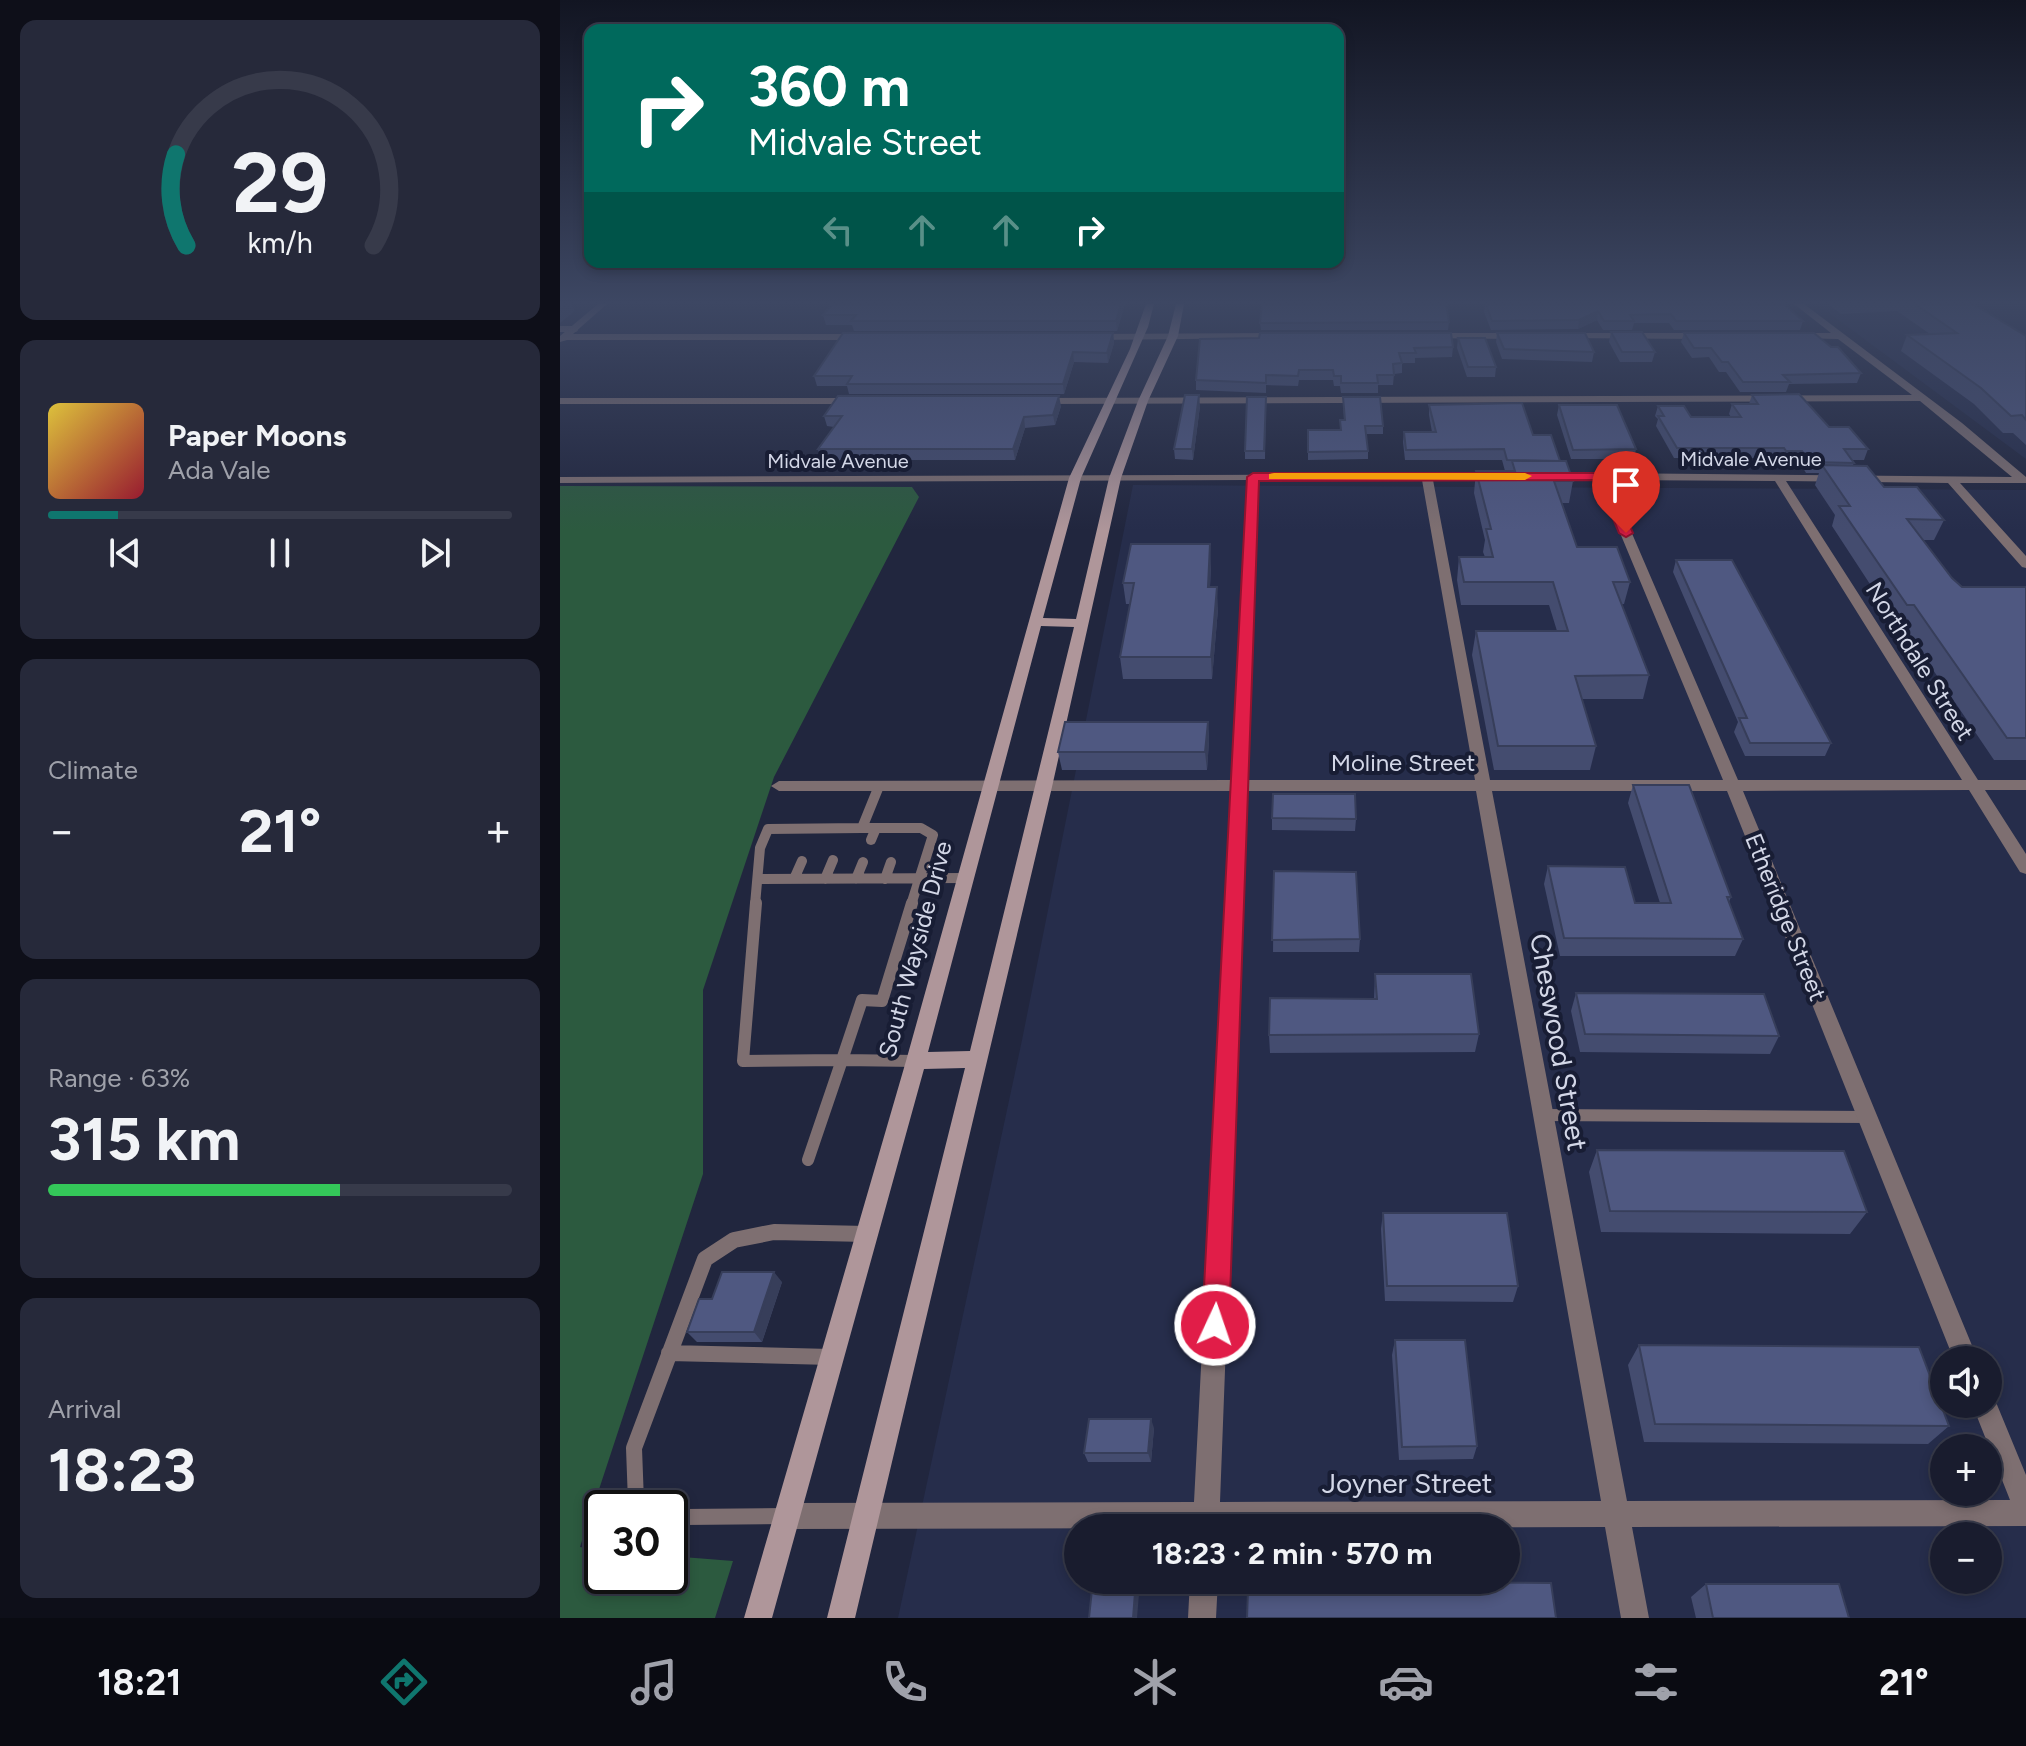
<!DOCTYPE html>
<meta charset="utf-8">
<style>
:root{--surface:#191c2e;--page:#26293a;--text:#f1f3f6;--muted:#9fa1aa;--line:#373a4a;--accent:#0f766e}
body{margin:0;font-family:Figtree,sans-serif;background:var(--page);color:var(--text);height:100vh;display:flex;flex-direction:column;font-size:30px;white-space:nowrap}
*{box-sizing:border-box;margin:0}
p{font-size:26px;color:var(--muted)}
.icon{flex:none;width:44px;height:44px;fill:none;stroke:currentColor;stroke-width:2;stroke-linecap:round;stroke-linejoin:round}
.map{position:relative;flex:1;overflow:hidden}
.sheet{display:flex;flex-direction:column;gap:20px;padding:20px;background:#0e0f19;width:560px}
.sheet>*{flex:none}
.banner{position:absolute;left:24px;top:24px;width:760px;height:244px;border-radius:16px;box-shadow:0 4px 12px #0003,0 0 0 2px var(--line);background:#00695c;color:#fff;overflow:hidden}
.controls{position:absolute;left:1370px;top:1346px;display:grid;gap:16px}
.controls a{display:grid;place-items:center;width:72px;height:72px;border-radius:50%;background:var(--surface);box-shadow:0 4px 12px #0003,0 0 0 2px var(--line);font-size:40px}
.speed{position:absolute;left:24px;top:1490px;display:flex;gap:16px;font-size:40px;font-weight:700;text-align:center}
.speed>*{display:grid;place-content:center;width:104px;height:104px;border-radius:50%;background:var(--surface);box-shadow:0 4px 12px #0003,0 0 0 2px var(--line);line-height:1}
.speed .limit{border:4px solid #111;border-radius:12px;background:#fff;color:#111}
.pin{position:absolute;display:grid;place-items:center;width:68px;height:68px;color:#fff;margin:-82px -34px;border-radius:50% 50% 50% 0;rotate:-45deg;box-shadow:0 0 8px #0007}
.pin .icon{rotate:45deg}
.me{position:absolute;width:88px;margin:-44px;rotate:3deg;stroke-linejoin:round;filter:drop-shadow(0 0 6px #0008)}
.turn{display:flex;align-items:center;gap:28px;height:168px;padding:0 32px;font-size:36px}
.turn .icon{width:104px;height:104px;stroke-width:2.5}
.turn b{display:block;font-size:56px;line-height:68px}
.lanes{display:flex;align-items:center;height:76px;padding:0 32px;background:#0003;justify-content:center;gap:40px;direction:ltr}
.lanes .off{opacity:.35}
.big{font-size:60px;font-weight:700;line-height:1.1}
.sheet .tile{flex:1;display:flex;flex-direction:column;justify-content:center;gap:12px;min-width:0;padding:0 28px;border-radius:16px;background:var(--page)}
.sheet .dial{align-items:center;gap:0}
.dial svg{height:208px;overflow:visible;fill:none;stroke:var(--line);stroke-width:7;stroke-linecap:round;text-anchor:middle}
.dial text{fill:var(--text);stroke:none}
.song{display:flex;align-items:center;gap:24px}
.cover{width:96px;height:96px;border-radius:12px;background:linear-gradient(135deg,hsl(50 70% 55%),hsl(350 70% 35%))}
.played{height:8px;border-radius:4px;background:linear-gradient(90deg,var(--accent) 15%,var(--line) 15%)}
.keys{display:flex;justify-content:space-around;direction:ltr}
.heat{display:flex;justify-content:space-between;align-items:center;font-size:44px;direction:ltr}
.charge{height:12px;border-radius:6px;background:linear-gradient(90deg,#34c759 63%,var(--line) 0)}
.trip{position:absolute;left:504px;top:1514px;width:456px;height:80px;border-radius:40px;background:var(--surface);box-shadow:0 4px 12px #0003,0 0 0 2px var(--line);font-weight:700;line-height:80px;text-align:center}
.tabs{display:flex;height:128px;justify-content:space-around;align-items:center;background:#0a0b12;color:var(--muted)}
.tabs .icon{width:56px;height:56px}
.tabs .active{color:var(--accent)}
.tabs b{font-size:36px;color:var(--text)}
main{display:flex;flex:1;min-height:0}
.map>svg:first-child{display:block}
.built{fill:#262d4b;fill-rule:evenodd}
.forest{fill:#2c5a3f}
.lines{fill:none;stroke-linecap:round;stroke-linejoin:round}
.lane-far3{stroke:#7e6f71;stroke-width:6}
.lane-far2{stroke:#7e6f71;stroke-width:10}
.lane-far1{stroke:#7e6f71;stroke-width:12}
.lane{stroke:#7e6f71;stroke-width:16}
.street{fill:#7e6f71;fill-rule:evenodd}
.secondary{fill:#af969a;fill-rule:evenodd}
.wall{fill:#444c6f}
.shaded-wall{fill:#373e5a}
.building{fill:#4f5881;stroke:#373e5a;stroke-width:2}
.route{fill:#e11d48;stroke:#92132f;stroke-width:2}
.slow{fill:#f59e0b}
.labels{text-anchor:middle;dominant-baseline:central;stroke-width:8;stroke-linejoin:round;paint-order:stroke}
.far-street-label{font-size:20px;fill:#d3d7e7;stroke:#181d34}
.street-label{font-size:24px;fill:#d3d7e7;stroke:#181d34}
.near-street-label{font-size:28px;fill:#d3d7e7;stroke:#181d34}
</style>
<main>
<section class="sheet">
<div class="tile dial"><svg viewBox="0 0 100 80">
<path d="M14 69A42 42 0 1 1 86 69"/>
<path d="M14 69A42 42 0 0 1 10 34" stroke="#0f766e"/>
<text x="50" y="56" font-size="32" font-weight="700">29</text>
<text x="50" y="72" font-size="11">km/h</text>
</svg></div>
<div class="tile">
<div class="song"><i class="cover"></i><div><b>Paper Moons</b><p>Ada Vale</p></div></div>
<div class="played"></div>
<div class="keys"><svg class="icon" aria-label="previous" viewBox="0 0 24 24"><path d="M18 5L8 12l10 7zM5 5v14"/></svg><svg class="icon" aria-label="pause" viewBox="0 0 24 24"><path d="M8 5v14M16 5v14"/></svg><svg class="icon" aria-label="next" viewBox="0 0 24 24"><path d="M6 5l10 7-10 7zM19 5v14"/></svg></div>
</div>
<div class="tile"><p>Climate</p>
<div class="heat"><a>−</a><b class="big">21°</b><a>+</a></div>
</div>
<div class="tile"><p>Range · 63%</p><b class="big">315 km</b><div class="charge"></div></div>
<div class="tile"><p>Arrival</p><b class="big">18:23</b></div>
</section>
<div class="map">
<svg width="1466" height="1618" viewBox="0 0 1466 1618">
<rect width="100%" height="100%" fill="#21263e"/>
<path class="built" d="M1257 304H1466V459Z
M573 485 1466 490V1618H338L462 1040ZM1384 1360H1428V1404H1384ZM1384 1448H1428V1492H1384ZM518 1528H946V1580H518ZM1384 1536H1428V1580H1384Z"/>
<path class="forest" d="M0 486 352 487 359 497 214 777 143 990V1174L20 1547 42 1550V1576H110V1556L173 1561 155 1618H0Z"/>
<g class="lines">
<path class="lane-far3" d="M0 329H15"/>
<path class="lane-far2" d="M302 828H361L373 835 351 905
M302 828 319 786
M311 840 316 828
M198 879 406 878
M234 879 242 861
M265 879 273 860
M296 879 303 862
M325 879 331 862
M195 905 200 848 208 829 302 828"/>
<path class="lane-far1" d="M196 903 183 1061 282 1060 302 1000 322 1001 352 903
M984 1115 1308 1117
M248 1160 282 1060 356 1061"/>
<path class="lane" d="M109 1353 271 1357
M95 1508 76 1502 74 1448 145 1259 174 1240 214 1232 307 1234
M110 1513 124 1517 225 1516"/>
<path class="street" d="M38 304H47L13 334H299L304 337 299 340H7L0 342V336Z
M1234 304H1244L1402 423 1466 477V483H1400L1466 556V568L1462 567 1388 483 1226 481 1418 780H1466V790H1425L1466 854V874L1460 872 1409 790 1183 791 1418 1360H1394L1167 791H932L1067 1501 1450 1500 1412 1404H1428V1393L1433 1395 1466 1475V1526L1072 1527 1089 1618H1061L1045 1527 227 1529 218 1525 214 1516 218 1507 227 1503 634 1502 671 791H219L211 786 219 781 672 780 687 480 0 483V477L940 474 942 476 936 479 873 480 930 780H1163L1038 480 992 479 986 476 992 473H1042L1452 477 1360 401 478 404 473 401 478 398 1352 395 1278 339 1235 338V334L1238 333H1271ZM698 480H862L915 780H687ZM1049 480 1215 481 1402 780H1178ZM687 791H916L1041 1501 660 1502Z
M719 333 724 336 722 338 534 340 529 337 534 334Z
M870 333H955L960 336 955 339 867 338 865 336Z
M1006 333H1143L1148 336 1143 339 1003 338 1001 336Z
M0 398H294L299 401 294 404H0Z
M630 1580H658L656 1618H628Z"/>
<path class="secondary" d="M586 304H594L588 327 521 478 483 618 516 619 549 478 578 401 608 336 616 304H624L618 336 588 401 561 478 492 787 295 1618H267L405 1068 364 1069 212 1618H184L346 1061 509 478 570 349ZM481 626 514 627 410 1051 368 1052Z"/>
</g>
<path class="wall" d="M272 304H565L557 331H294L292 325H266L263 315Z
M925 304 1243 321 1240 330H1114L1109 323H1074L1072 330H1043L1037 320 1018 329 931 330 924 312Z
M1268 304H1413L1466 336V445L1453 433H1443L1414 404 1341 351 1347 335 1370 334 1337 311 1281 314Z
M889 322 888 330H701L700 323Z
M1051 332 1095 352 1092 362H1060L1049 342Z
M553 333 554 343 548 363 514 362 504 394H289L287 386H257L254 376Z
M937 333 1034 352 1032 362 942 359 936 342Z
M1124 333 1301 373 1297 383 1229 384 1226 392H1180L1166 372H1159L1149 357 1132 358 1121 342Z
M898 338 936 367 935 377H907L897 348Z
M640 339 893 347 892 357 855 358V363H842V373L834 374 833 385H818V393H781L780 386H774L773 380H739L738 386 706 385V393L636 390V380Z
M1192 395 1269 427 1308 449 1304 460H1292L1294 463 1293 465 1324 487 1384 520 1374 540H1363L1392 578 1402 587H1466V760H1434L1344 627H1338L1272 526 1275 515 1255 485 1259 473H1246L1239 461H1223L1221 458H1114L1096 426 1098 419 1095 416 1098 406 1131 417H1171L1169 414 1172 404H1189Z
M706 397 705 459H685V451Z
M783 397 823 426V434H806L808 451V459L748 460V430H780V420H784Z
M869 405 973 435 1000 461 1013 481 1009 503H1002L1017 547 1070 582 1064 604H1062L1089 675 1083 699H1022L1036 746 1030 770H934L912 655 916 631H997L989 605H901L897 580 899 557H925L923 552 925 540 914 493 916 471H945L942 460H845L843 442 844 432H872L869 415Z
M999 405 1076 449 1074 459H1011L997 415Z
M501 406 495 425 465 428 455 460H261L258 449 274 427 267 426 264 416Z
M640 406 633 460 615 459 614 449Z
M1116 560 1271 743 1265 756H1185L1174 732 1178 722 1113 572Z
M651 565 650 587 658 609 652 679H563L560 657 570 604H566L563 583Z
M648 722 649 741 647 770H502L498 752Z
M1073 785 1171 897 1169 902 1183 939 1175 956H1000L984 884 988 866 1075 903H1100L1068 803Z
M712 818 796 819 795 831 712 830Z
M714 871 800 939 799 952H713Z
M815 974 919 1034 915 1052 710 1053 709 1035 814 999Z
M1016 993 1219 1036 1210 1054 1020 1052 1011 1011Z
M1037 1150 1307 1212 1290 1234 1041 1232 1029 1172Z
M823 1213 958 1286 953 1302 825 1301 821 1229Z
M222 1282 202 1342H137L127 1332 152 1299Z
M835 1340 917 1446 913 1459 839 1460 832 1355Z
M1079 1345 1389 1426 1368 1444 1084 1442 1068 1365Z
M594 1428 591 1462H528L524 1453Z
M1146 1584 1289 1618H1136L1131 1597Z"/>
<path class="shaded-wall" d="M7 304H12L15 311 0 323V310Z
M561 304H565L557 331 556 321Z
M1038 311 1037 320 1018 329 1019 320Z
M553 333 554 343 548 363 547 353Z
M513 352 514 362 504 394 503 384Z
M639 395 640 406 633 460 632 449Z
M499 396 501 406 495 425 493 415Z
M464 417 465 428 455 460 453 449Z
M650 544 651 565 649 609 648 587Z
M657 587 658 609 652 679 651 657Z
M648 722 649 741 647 770 645 752Z
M214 1272 222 1282 202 1342 194 1332Z
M591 1419 594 1428 591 1462 588 1453Z
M576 1580H579L580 1582 577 1618H573Z"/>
<path class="building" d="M0 304H7L0 310Z
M272 304H561L556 321H291L296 315H263Z
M702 304H886L889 322 700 323Z
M926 304H1224L1243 321H1116L1111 314 1070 315 1074 321H1044L1038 311 1019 320 932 321Z
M1355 304H1413L1466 336V420L1462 415 1451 416 1421 388 1347 335 1397 333Z
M1051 332H1082L1095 352H1062Z
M283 333H553L547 353 513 352 503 384H287L292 376H254Z
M700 333H891L893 347 854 348 856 353H839L842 363 833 364 834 375H817L818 383H781V376H774L773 370H739L738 376 706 375V383L636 380 640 339 699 338Z
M937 333H1025L1034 352 944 349Z
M1124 333H1254L1271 347H1278L1301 373 1223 375 1230 382H1183L1168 362H1162L1151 348H1134Z
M898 338H925L936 367H908Z
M1239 394 1269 427H1289L1308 449H1284L1294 463 1250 462 1242 451H1226L1224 448H1117L1098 416H1104L1098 406H1124L1131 417H1181L1172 404H1198L1192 395Z
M625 395H639L632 449H614Z
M278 396H499L493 415 464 417 453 449H258L282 416H264Z
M687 397H706L704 451H685Z
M783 397H820L823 426H805L808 451 748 452V430H781L780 420H785Z
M962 403 973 435H991L1000 461 947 460 944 449 846 450 844 432H876L869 405Z
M999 405H1057L1076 449 1013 450Z
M952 461H1006L1013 481H994L1017 547H1057L1070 582H1053L1089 675 1015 676 1036 746H938L916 631H1008L993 582H904L899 557H933L926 529H931L916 471H955Z
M1262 465 1307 466 1324 487H1357L1384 520 1347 519 1392 578 1402 587H1466V738H1447L1354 605H1347L1279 506H1290Z
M571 544H650L648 587H657L651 657H560L574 583H563Z
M1116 560H1172L1271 743H1190L1179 718H1187Z
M505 722H648L645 752H498Z
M1073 785H1129L1171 897H1167L1183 939 1004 938 988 866 1065 867 1075 903H1111Z
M713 794H795L796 819 712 818Z
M714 871 796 872 800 939 712 940Z
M815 974H911L919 1034 709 1035 710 998 817 999Z
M1016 993 1204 994 1219 1036 1025 1034Z
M1037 1150 1284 1151 1307 1212 1050 1211Z
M823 1213H947L958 1286H827Z
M162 1272H214L194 1332H127L139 1299H152Z
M835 1340H905L917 1446 842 1447Z
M1079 1345 1359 1347 1389 1426 1095 1424Z
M529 1419H591L588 1453H524Z
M533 1580H576L573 1618H529Z
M845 1582 991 1583 996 1618H687L688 1590H846Z
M1146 1584H1279L1289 1618H1153Z"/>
<linearGradient id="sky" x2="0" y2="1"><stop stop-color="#121522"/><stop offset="0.57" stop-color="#3d4763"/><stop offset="1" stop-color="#3d4763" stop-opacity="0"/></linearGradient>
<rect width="1466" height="531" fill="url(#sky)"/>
<path class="route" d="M693 473H1042L1049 476 1073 533 1066 537 1059 533 1037 480 699 481 669 1325 665 1335 655 1339 646 1335 642 1325 687 477Z"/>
<path class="slow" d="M714 473H965L972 476 965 480 709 479V474Z"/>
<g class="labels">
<g class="far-street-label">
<text x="1191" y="459">Midvale Avenue</text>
<text x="278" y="461">Midvale Avenue</text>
</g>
<g class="street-label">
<text transform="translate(1360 661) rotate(58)">Northdale Street</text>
<text x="843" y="762">Moline Street</text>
<text transform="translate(1226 917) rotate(68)">Etheridge Street</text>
<text transform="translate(355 949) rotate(-75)">South Wayside Drive</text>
</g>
<g class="near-street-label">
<text transform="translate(999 1042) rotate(80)">Cheswood Street</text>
<text x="847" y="1483">Joyner Street</text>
</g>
</g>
</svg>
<div class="controls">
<a><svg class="icon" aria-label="sound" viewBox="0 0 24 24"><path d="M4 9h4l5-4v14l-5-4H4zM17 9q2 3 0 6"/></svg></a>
<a>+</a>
<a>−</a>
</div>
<div class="speed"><div class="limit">30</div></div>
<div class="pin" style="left:1066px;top:533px;background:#d93025"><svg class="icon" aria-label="arrive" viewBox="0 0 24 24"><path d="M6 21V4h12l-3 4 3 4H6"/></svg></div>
<svg class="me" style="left:655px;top:1325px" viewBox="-20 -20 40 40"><circle r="17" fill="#e11d48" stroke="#fff" stroke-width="3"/><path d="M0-11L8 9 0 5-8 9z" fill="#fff"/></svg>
<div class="trip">18:23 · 2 min · 570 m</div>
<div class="banner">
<div class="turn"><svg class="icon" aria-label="right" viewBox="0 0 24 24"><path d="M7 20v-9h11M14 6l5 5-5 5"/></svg><div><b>360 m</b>Midvale Street</div></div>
<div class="lanes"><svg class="icon off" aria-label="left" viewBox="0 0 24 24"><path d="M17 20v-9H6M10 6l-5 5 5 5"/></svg><svg class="icon off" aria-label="ahead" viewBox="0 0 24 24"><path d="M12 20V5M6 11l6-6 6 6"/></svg><svg class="icon off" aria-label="ahead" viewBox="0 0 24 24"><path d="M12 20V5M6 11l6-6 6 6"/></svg><svg class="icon" aria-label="right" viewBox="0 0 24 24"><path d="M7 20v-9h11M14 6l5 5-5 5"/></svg></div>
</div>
</div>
</main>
<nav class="tabs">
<b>18:21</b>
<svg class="icon active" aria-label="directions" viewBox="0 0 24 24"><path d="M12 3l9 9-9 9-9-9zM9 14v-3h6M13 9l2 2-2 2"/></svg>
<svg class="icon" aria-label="music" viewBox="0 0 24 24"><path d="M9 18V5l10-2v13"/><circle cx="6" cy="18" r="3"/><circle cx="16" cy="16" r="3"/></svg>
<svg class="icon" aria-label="phone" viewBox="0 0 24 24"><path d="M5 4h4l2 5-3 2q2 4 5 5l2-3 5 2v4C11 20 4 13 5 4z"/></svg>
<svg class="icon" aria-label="climate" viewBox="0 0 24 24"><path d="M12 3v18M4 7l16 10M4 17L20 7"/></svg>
<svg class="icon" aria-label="car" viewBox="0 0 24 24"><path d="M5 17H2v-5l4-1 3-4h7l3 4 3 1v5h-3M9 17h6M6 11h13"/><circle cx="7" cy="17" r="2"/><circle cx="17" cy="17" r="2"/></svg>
<svg class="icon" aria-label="filters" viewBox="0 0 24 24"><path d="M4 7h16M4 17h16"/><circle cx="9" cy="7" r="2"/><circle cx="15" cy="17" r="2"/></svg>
<b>21°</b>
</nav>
